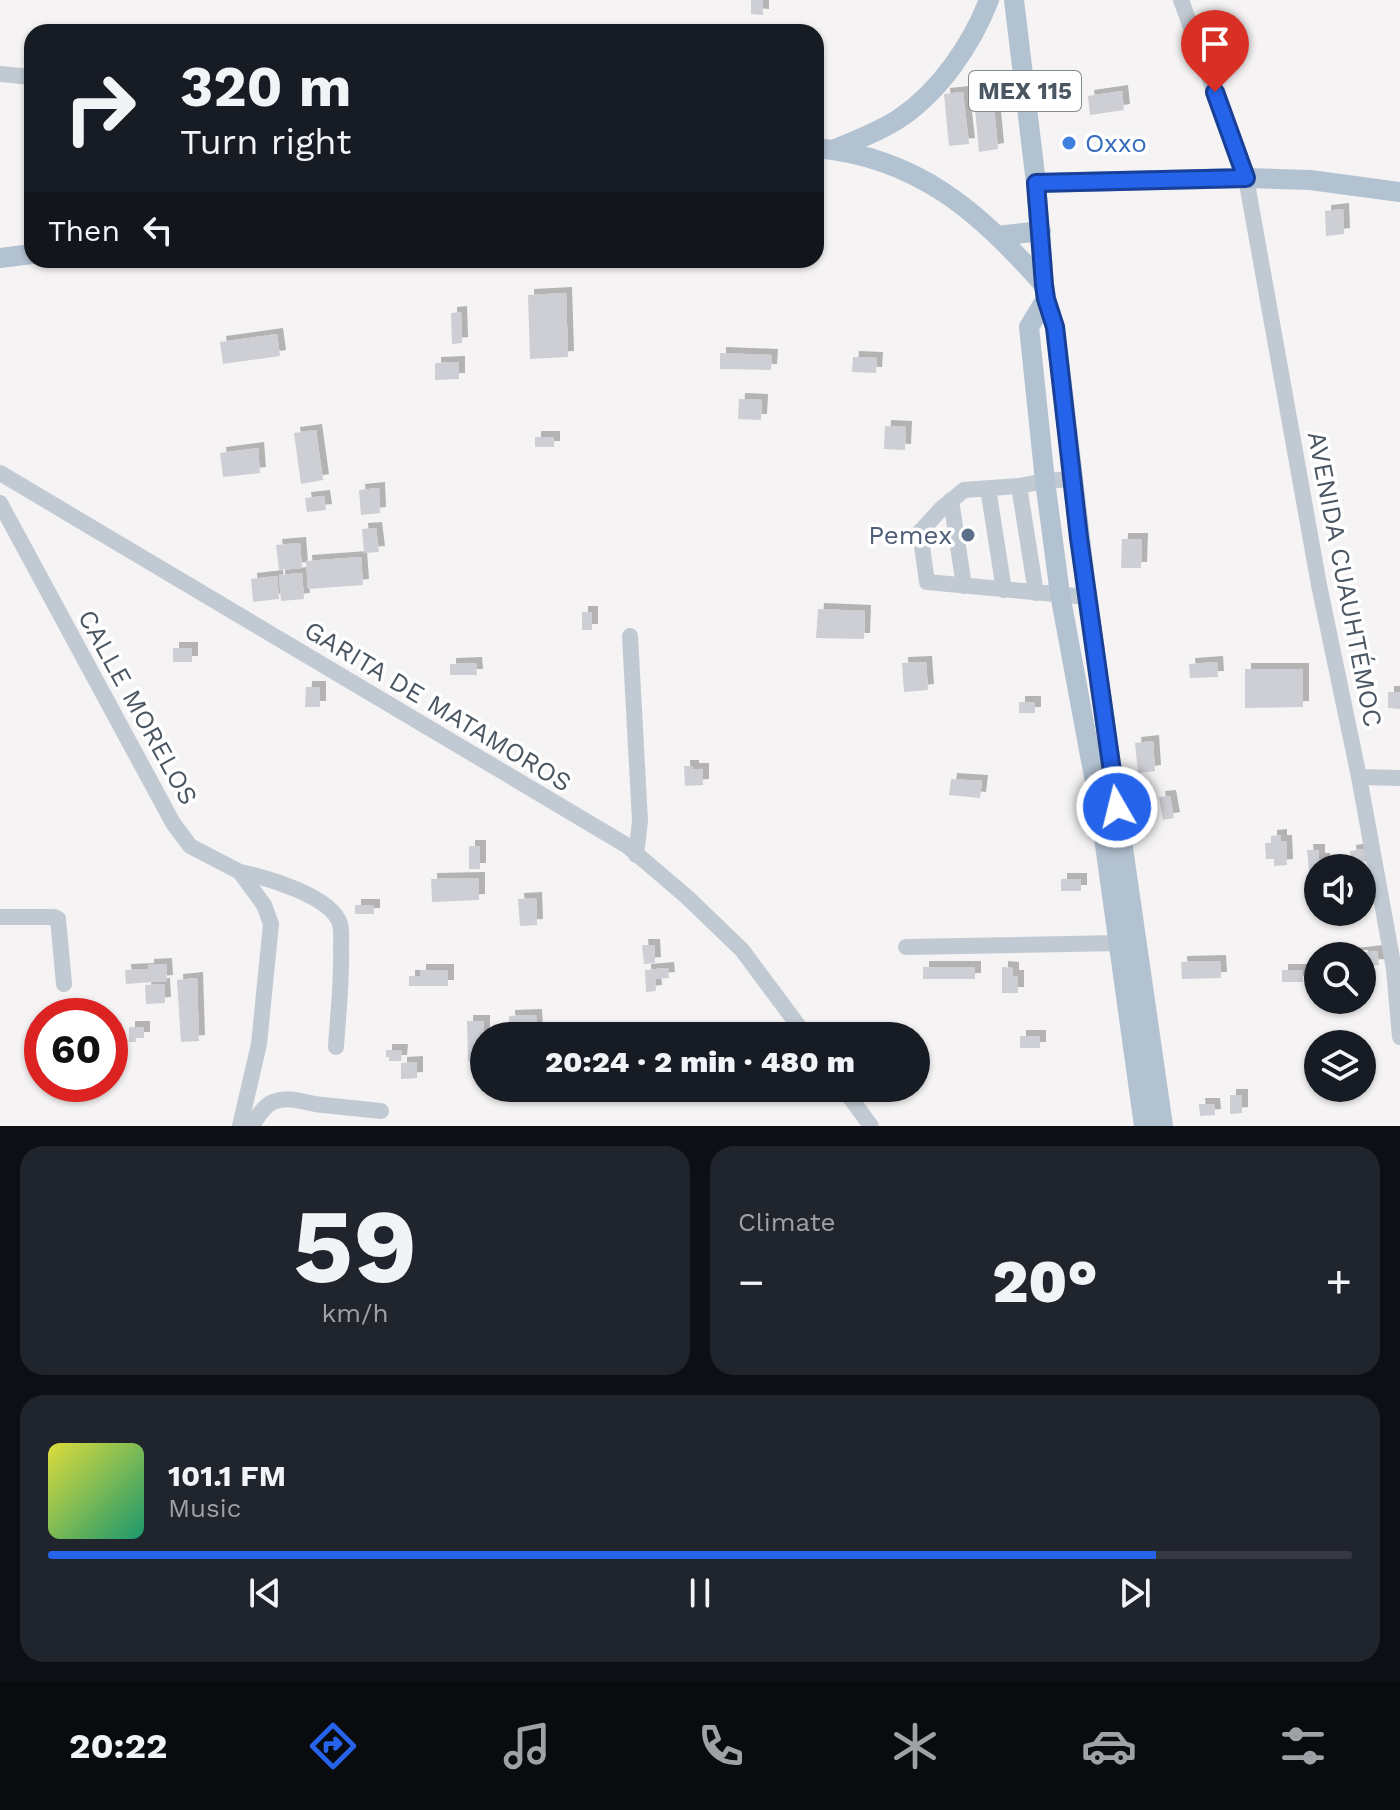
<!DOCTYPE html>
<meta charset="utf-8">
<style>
:root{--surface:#171b24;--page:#20242c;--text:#f1f3f6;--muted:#9ea1a6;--line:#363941;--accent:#2563eb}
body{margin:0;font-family:"Work Sans",sans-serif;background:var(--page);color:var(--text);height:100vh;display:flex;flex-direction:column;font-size:30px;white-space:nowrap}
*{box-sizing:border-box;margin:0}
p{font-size:26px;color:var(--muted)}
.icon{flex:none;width:44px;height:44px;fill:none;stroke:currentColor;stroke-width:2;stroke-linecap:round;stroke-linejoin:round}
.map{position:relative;height:1126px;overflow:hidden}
.details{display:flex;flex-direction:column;gap:20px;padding:20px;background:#0d0f14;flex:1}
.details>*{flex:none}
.top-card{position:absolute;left:24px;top:24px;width:800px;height:244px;border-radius:24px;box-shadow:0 2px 6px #0004;background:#171b24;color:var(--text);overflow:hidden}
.buttons{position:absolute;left:1304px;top:854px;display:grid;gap:16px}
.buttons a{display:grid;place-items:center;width:72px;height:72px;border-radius:50%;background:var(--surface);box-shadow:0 2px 6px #0004;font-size:40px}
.speed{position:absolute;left:24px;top:998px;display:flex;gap:16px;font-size:40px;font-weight:700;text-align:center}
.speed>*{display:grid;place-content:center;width:104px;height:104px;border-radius:50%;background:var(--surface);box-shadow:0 2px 6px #0004;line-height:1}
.speed .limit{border:12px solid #d22;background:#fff;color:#111}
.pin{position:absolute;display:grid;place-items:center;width:68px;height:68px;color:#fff;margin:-82px -34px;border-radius:50% 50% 50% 0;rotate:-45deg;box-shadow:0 0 8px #0007}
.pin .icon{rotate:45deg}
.me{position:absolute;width:88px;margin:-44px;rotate:352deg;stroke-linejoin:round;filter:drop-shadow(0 0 6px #0008)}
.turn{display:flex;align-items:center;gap:28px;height:168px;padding:0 24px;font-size:36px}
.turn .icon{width:104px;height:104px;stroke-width:2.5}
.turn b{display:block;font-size:56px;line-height:68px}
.then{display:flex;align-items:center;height:76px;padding:0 24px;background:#0003;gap:16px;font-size:30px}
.big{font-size:60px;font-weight:800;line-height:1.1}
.details .card{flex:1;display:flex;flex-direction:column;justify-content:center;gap:12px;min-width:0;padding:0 28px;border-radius:24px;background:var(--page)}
.details .dial{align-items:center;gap:0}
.dial b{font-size:104px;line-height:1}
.song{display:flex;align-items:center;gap:24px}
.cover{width:96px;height:96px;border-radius:12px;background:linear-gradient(135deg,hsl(60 70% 55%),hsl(160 70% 35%))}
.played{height:8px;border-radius:4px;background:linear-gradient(90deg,var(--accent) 85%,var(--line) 85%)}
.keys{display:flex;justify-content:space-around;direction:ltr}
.heat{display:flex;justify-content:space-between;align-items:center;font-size:44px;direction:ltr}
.details .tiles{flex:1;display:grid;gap:20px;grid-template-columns:1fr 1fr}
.card:last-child{grid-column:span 2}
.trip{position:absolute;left:470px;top:1022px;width:460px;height:80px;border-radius:40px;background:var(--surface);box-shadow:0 2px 6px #0004;font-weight:800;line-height:80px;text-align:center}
.tab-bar{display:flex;height:128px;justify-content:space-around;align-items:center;background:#090b0e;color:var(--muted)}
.tab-bar .icon{width:56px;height:56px}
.tab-bar .active{color:var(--accent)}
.tab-bar b{font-size:36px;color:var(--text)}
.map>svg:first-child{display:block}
.building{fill:#cdcfd5;filter:url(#shadow)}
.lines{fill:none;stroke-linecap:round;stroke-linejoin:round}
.minor{stroke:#c1cad2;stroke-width:16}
.major{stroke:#b3c2d1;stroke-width:20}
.route-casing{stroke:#184099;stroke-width:20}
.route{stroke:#2563eb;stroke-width:14}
.shop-dot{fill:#3f7fe0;stroke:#fff;stroke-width:3}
.service-dot{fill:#5c6f8a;stroke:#fff;stroke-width:3}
.labels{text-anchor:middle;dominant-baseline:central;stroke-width:7;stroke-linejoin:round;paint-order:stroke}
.shield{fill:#fff;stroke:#808990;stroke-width:2}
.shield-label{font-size:24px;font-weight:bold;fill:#4a5661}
.shop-label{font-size:26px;fill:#366cbe;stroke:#fff;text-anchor:start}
.service-label{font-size:26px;fill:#4e5e75;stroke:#fff;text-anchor:end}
.street-label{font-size:26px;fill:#4a5661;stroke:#fff}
</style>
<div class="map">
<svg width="1400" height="1126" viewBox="0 0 1400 1126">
<defs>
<filter id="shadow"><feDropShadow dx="6" dy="-6" stdDeviation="0" flood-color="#0004"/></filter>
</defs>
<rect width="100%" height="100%" fill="#f5f3f3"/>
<path class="building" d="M751 0H763V15L751 14Z
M992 85 998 149 979 152 973 87Z
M1122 91 1124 110 1090 115 1088 96Z
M963 92 969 144 949 146 944 94Z
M1343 209 1344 234 1326 236 1325 211Z
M566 293 568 357 530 359 528 295Z
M461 312 462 343 452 344 451 313Z
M277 334 280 356 223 364 220 342Z
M720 353 772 355 771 370 720 369Z
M853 357 877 358 876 373 852 372Z
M459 362V379L435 380V363Z
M739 399 762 400 761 420 738 419Z
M885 426 906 427 905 450 884 449Z
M316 430 323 480 301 484 294 433Z
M535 437H554V447H535Z
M258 448 260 473 223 477 220 453Z
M379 488 380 513 361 515 359 490Z
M324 496 326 510 307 512 305 498Z
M376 528 379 552 364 553 362 529Z
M1122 539H1142L1141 568H1121Z
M300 543 302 568 279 570 276 545Z
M361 557 363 585 308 589 306 561Z
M302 573 304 599 281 601 279 575Z
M277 576 279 599 253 602 251 579Z
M818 609 865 611 864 639 816 638Z
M582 612H592V630H582Z
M173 648H192V662H173Z
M926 662 928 690 904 692 902 663Z
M1217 662 1218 677 1190 678 1189 664Z
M476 663 477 675H450V664Z
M1245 669H1303V707L1245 708Z
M306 687H320V707H305Z
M1388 692H1400V709L1388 708Z
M1019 702H1035V713H1019Z
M1153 741 1155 771 1138 773 1135 743Z
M684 766H693V769H703V785L685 786Z
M951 779 982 781 980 798 949 795Z
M1170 796 1174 818 1163 820 1159 797Z
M1281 835V841H1286L1287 865 1274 866V859H1266L1265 843H1271V836Z
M469 846H480V869H469Z
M1364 849 1365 866 1352 868 1350 851Z
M1307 850H1319V859H1324L1325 868 1309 870Z
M479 878V900L432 902 431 879Z
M1061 879H1081V891H1061Z
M536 898 537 925 520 926 518 899Z
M355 905H374V914H355Z
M642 945H654L655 963 644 964Z
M1377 951 1379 965 1362 966V956H1352L1351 954Z
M1220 961 1221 978 1182 979 1181 962Z
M166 964 167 981 126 984 125 970 148 969V965Z
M923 967H975V979H923Z
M1002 967 1013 968V976H1018V993H1002Z
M668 968 669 978 655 979 656 991 646 992 645 970Z
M420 970H448V986H409V976H420Z
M1282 970H1303V982H1282Z
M197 978 199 1041 181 1042 177 980Z
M164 984 165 1003 146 1004 145 985Z
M536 1015 537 1036H510L509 1016Z
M467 1021H484V1060L468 1061Z
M129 1027H144V1038H136V1042H129Z
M1020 1036H1040V1048H1020Z
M386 1050H402L401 1061H389V1057H386Z
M417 1062V1078L401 1079V1063Z
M1230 1095H1242V1113L1230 1114Z
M1199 1104H1214L1215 1115 1200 1116Z"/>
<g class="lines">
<path class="minor" d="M1181 0 1246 178 1319 585 1359 777 1394 969 1400 1037
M0 74 32 77
M0 473 626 845 687 897 742 950 806 1036
M1072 479 1045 481 1019 486 964 490 941 509 920 532 927 582 1087 597
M1019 486 1036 593
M988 488 1004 590
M951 500 964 586
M0 503 173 823 190 846 240 872 264 905 271 924 259 1044 240 1126
M630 636 640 821 636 855
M1359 777 1400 778
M240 872C265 877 332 896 340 924 342 931 341 942 341 949 342 982 338 1014 336 1047
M0 917H54L58 919 64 984
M906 947 1119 943
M843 1088 871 1126
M252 1126C258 1117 263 1106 273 1102 292 1095 306 1104 323 1105 343 1107 362 1109 381 1111"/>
<path class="major" d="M1014 0 1036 183 1044 285 1046 299 1055 327 1087 597 1163 1126
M816 148C917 157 980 212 1044 285
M833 150C856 140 879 132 900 118 940 91 972 44 989 0
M1036 183 1246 178 1310 180 1400 192
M998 236 1041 231
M0 258 32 254
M1046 299 1029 327 1045 481 1060 594 1100 809 1144 1126"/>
</g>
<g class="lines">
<g class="route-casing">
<path id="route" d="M1117 807 1079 538 1055 327 1046 299 1044 285 1036 183 1246 178 1215 92"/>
</g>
<use href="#route" class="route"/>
</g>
<circle class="shop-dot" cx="1069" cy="143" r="8"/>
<circle class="service-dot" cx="968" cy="535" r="8"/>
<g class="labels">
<rect class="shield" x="969" y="71" width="112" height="40" rx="6"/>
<g class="shield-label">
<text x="1025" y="91">MEX 115</text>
</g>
<g class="shop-label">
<text x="1085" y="143">Oxxo</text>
</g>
<g class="service-label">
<text x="952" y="535">Pemex</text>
</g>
<g class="street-label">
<text transform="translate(1345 579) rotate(79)">AVENIDA CUAUHTÉMOC</text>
<text transform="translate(438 706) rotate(31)">GARITA DE MATAMOROS</text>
<text transform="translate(138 707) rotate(61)">CALLE MORELOS</text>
</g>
</g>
</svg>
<div class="buttons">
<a><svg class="icon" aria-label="sound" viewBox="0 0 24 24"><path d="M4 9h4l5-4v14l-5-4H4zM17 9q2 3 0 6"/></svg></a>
<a><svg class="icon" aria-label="search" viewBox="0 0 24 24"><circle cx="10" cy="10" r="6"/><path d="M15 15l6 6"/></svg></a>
<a><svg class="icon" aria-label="layers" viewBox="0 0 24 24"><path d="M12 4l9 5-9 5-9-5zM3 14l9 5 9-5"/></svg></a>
</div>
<div class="speed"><div class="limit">60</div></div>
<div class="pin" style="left:1215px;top:92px;background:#d93025"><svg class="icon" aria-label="arrive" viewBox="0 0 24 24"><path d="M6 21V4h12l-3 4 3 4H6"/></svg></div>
<svg class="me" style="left:1117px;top:807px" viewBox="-20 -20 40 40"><circle r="17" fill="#2563eb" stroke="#fff" stroke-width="3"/><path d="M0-11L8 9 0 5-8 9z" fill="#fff"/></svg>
<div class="trip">20:24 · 2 min · 480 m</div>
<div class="top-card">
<div class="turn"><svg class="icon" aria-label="right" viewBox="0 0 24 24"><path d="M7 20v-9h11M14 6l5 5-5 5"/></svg><div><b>320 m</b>Turn right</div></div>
<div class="then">Then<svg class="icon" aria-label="left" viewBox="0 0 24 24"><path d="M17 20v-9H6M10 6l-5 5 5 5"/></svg></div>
</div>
</div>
<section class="details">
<div class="tiles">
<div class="card dial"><b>59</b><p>km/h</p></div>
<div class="card"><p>Climate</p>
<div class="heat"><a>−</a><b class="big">20°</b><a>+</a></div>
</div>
<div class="card">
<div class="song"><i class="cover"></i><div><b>101.1 FM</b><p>Music</p></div></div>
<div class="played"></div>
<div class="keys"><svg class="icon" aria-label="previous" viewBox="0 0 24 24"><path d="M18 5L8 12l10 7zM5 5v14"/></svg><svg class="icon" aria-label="pause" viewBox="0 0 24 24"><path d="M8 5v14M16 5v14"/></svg><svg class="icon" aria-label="next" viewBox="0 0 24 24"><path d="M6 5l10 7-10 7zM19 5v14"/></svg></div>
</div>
</div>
</section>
<nav class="tab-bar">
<b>20:22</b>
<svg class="icon active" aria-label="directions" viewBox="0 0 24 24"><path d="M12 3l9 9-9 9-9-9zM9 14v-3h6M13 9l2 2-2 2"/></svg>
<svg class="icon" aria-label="music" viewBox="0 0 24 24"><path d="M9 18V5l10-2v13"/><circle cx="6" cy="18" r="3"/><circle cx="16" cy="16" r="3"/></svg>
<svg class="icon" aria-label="phone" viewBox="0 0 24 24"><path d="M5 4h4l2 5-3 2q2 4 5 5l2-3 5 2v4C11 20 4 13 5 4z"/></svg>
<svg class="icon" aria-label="climate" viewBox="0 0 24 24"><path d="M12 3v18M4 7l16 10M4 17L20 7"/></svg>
<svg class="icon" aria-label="car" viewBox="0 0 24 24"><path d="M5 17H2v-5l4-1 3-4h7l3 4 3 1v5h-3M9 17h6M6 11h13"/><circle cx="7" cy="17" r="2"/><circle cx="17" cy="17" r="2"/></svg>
<svg class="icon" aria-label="filters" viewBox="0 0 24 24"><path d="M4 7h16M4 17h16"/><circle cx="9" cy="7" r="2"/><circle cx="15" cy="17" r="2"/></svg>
</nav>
